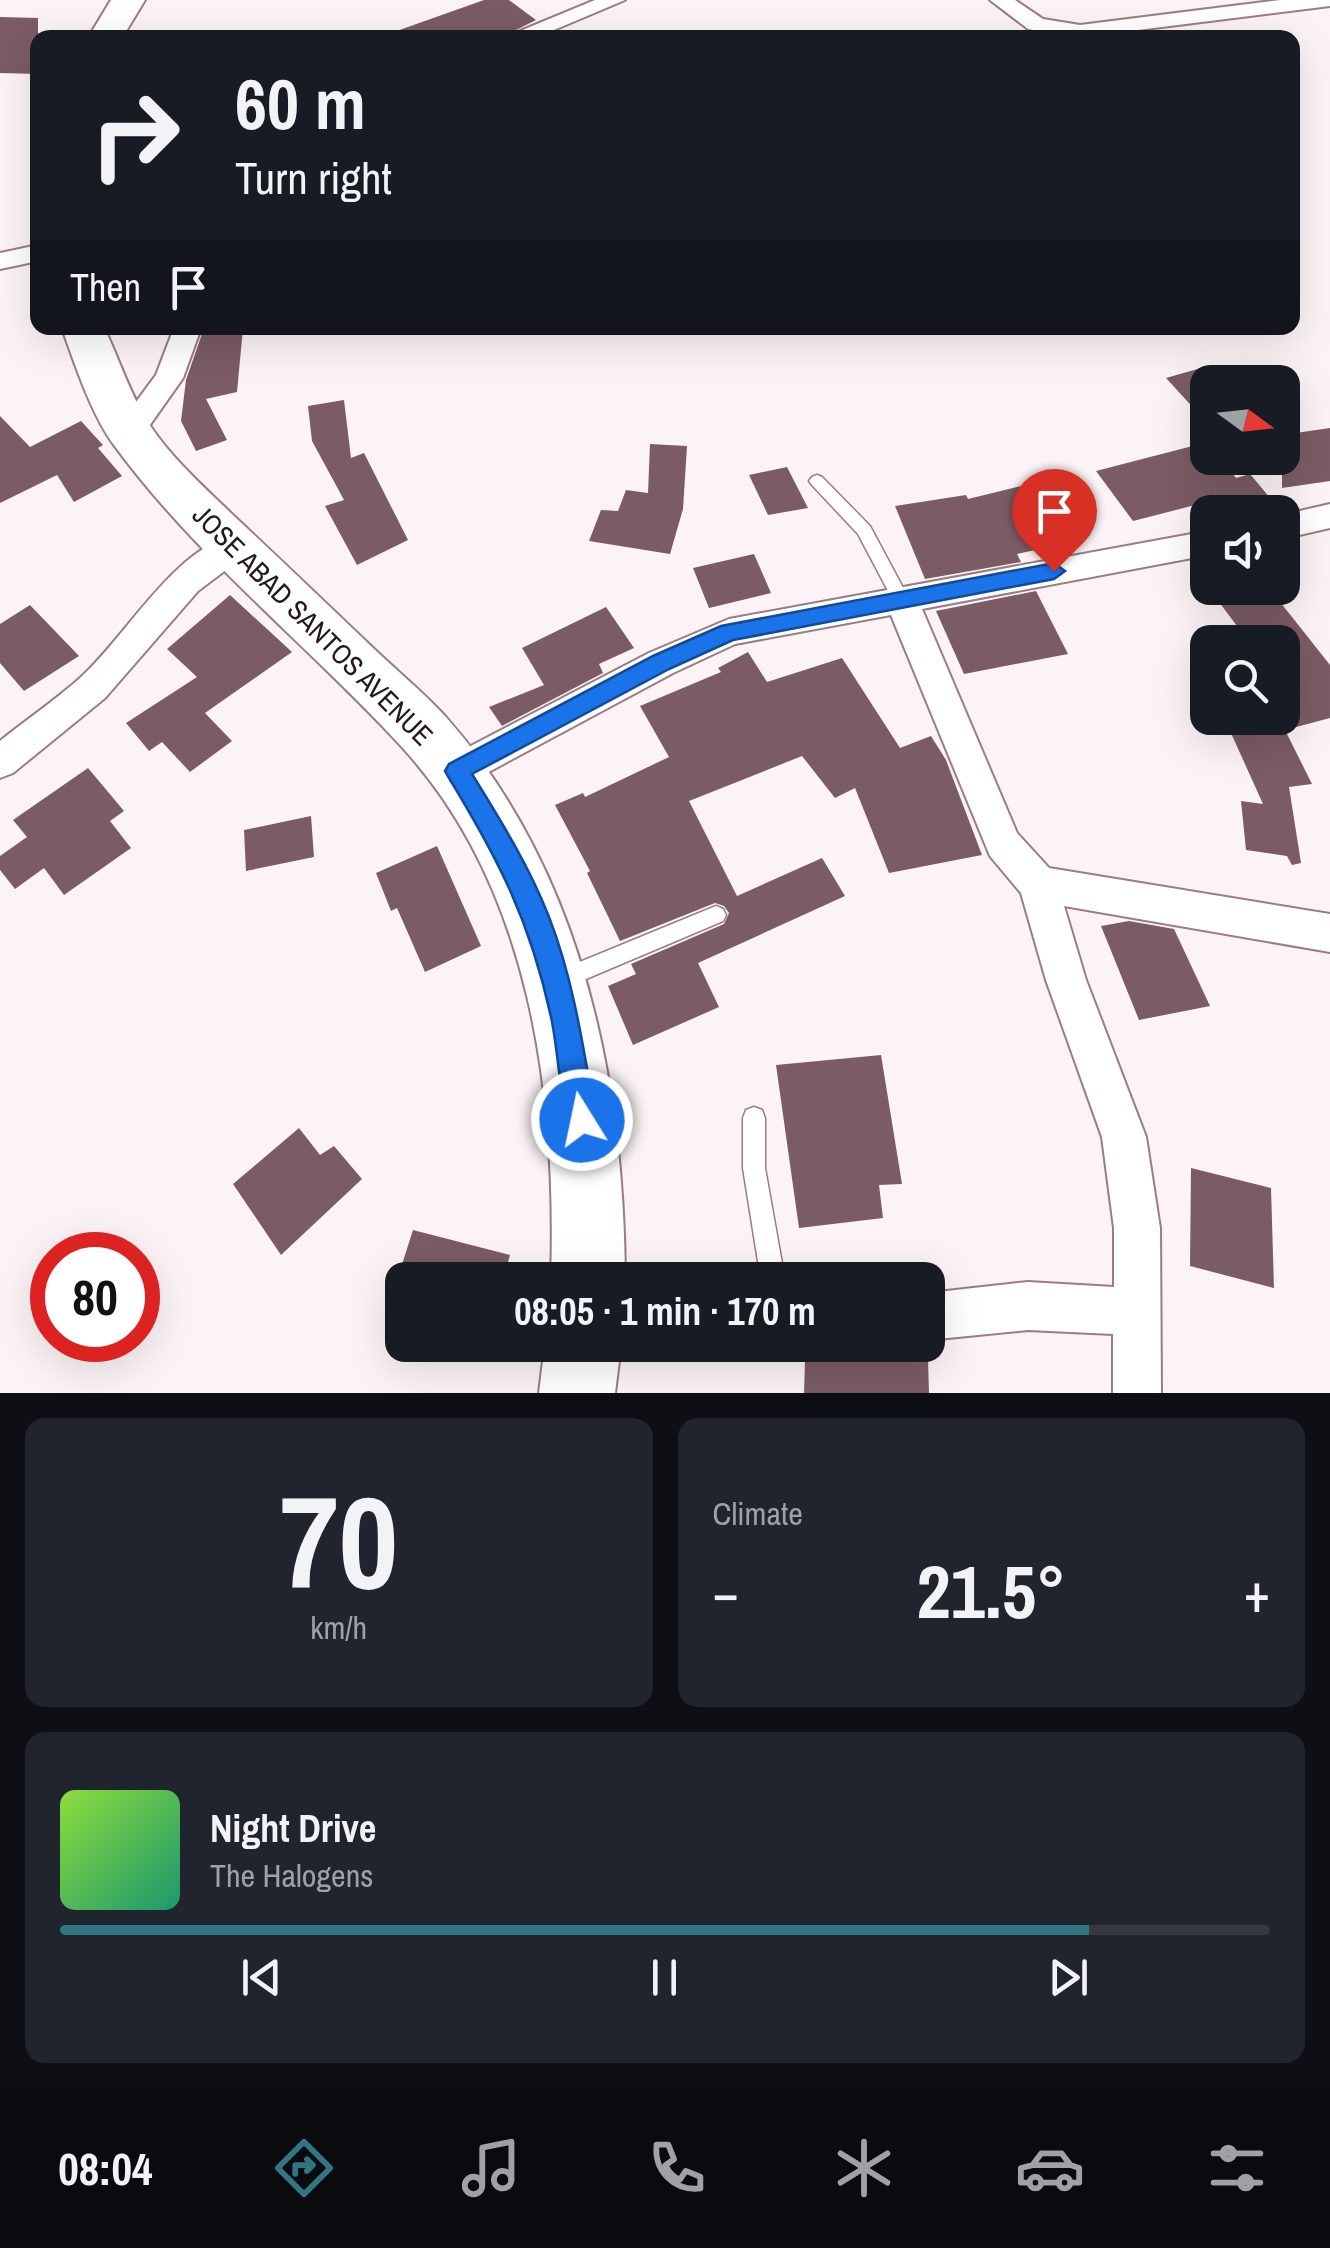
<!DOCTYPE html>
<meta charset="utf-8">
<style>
:root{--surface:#171b24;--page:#20242c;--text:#f1f3f6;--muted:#9ea1a6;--line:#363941;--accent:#2f7682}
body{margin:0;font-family:"Archivo Narrow",sans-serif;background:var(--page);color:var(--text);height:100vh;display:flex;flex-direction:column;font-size:38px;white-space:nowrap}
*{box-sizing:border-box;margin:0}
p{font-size:32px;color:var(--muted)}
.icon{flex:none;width:55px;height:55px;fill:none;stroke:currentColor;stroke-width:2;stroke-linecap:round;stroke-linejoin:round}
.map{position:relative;height:1393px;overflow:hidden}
.sheet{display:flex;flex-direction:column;gap:25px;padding:25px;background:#0d0f14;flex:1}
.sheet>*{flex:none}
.guide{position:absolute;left:30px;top:30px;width:1270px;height:305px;border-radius:20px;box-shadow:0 10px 40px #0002;background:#171b24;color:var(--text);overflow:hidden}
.needle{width:65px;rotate:105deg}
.fabs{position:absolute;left:1190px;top:365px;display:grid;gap:20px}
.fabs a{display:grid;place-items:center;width:110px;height:110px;border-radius:20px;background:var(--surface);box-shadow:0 10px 40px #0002;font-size:50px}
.speed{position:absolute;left:30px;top:1232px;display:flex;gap:20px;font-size:50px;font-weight:700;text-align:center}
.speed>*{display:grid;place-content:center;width:130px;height:130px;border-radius:50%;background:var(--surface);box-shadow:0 10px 40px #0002;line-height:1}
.speed .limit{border:15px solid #d22;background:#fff;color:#111}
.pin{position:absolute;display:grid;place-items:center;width:85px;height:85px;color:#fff;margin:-102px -42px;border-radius:50% 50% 50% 0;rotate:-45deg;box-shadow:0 0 10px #0007}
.pin .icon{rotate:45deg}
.me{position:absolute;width:110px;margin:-55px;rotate:350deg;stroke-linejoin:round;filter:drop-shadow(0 0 8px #0008)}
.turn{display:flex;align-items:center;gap:35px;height:210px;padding:0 40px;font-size:45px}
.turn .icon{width:130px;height:130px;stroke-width:2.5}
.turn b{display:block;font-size:70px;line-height:85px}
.then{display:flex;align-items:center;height:95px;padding:0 40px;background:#0003;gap:20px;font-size:38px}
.big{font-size:75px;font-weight:800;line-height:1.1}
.sheet .tile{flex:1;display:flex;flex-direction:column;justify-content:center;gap:15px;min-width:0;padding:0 35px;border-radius:20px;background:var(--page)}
.sheet .dial{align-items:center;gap:0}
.dial b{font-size:130px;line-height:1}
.song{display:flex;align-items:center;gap:30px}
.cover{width:120px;height:120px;border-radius:15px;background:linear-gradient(135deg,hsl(90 70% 55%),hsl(160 70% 35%))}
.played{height:10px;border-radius:5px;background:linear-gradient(90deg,var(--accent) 85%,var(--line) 85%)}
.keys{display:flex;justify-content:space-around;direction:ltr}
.heat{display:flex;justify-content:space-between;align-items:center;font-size:55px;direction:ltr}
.sheet .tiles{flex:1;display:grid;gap:25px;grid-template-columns:1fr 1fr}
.tile:last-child{grid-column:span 2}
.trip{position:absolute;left:385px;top:1262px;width:560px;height:100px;border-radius:20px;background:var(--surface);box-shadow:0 10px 40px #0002;font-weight:800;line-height:100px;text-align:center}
.tabs{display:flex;height:160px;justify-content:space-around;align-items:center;background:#090b0e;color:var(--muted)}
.tabs .icon{width:70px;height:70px}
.tabs .active{color:var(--accent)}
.tabs b{font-size:45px;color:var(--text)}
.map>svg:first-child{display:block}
.building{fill:#7b5c64}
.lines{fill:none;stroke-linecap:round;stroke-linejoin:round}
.lane-casing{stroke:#9c7c84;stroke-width:3}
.street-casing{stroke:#9c7c84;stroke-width:4}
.highway-casing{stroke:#9c7c84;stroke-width:4}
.lane{fill:#fff;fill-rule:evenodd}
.street{fill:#fff;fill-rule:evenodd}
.highway{fill:#fff;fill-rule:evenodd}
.route{fill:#1a73e8;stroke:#114b97;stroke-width:2.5}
.labels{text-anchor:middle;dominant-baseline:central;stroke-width:10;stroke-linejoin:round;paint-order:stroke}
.street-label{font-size:28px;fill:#24181b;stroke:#fff}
</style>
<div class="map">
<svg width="1330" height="1393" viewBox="0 0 1330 1393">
<rect width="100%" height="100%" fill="#fbf3f5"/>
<path class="building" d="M484 0H509L536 20 500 38H392L391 33Z
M0 17 38 18V74L0 73Z
M204 328H243L237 392 206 399 227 440 196 451 181 421 186 380Z
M1208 366V424L1166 378Z
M344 400 351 458 364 453 408 540 357 565 325 506 344 500 312 441 308 406Z
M0 416 30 447 81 421 103 445 98 448 122 476 74 502 57 475 0 503Z
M1330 428V481L1282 488V435Z
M1208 442V458H1220L1236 478 1250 474 1281 511 1216 512 1207 502 1133 521 1096 471Z
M650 444 687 446 683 509 670 554 589 541 601 510 618 511 626 490 648 493Z
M787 467 808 508 768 515 749 475Z
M1037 482 1071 542 1017 554 1021 562 925 579 895 506 966 495 968 499Z
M754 554 771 593 709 608 693 568Z
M1252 588H1269L1330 665V718L1285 730 1312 784 1289 787 1301 863 1292 865 1287 856 1246 850 1241 801 1263 804 1226 722 1279 718 1282 724V642H1249L1216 598Z
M1036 591 1068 654 964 674 936 611Z
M230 595 292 652 205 713 232 741 190 772 162 742 149 751 126 723 197 677 167 649Z
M30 605 79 656 24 691 0 663V624Z
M606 607 634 648 599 664 603 673 502 726 489 707 544 685 522 648Z
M748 652 767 682 842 658 900 748 931 736 946 760 982 855 889 873 855 788 835 798 802 756 689 801 737 896 822 858 845 896 698 963 719 1007 633 1045 608 986 636 974 631 964 724 924 729 913 724 906 715 903 620 941 587 873 590 871 555 805 583 793 585 797 669 757 640 706 721 672 718 668Z
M88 768 124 811 110 821 131 848 64 895 44 868 15 889 0 870V856L27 837 13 820Z
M311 816 314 857 246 871 244 830Z
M437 846 481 946 425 972 397 908 391 911 376 873Z
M1129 921 1174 929 1210 1006 1139 1020 1101 926Z
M881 1055 902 1184 879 1185 883 1218 799 1228 776 1065Z
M299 1128 320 1155 334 1146 362 1179 281 1255 233 1184Z
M1191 1168 1271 1188 1274 1288 1190 1266Z
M413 1230 510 1255 503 1280H397Z
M928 1359 929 1393H804L805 1360Z"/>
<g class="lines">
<g class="lane-casing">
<path id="lane" d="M817 475 822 477 870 526 909 599 907 604H895L858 534 812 485 809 481 812 477Z
M716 906 723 909 726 915 723 921 560 990 553 987 550 980 553 973Z
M754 1107 762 1110 765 1118V1168L785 1280H761L743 1168V1118L746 1110Z"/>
</g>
<g class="street-casing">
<path id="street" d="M595 0H625L535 38H503Z
M990 0H1015L1043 19 1080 25 1280 0H1330V6L1074 38 1028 29Z
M38 245V261L0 269V253Z
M174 328H201L183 378 140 439 129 442 118 439 114 432 156 375Z
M1330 504V528L1282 539V515Z
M1208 531V555L922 609 1017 833 1049 868 1330 914V952L1064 906 1086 980 1146 1137 1160 1228 1161 1393H1113V1334L1028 1330 928 1340V1293L1028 1282 1114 1287V1228L1102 1137 1046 980 1021 893 990 856 891 615 735 644 673 673 470 782 457 787 444 782 439 771 444 760 649 653 729 619Z
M236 533 247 536 252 545 247 554 198 591 105 698 13 773 0 778V741C26 720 54 701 79 679 128 635 170 553 236 533Z"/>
</g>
<g class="highway-casing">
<path id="highway" d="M111 0H145L122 38H88Z
M62 328H104C119 358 130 395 149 424 171 458 207 490 236 518 282 561 328 605 373 648 397 671 423 692 445 716 582 871 624 1080 625 1280H551C557 1096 532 888 401 746 308 645 196 557 114 445 92 416 74 362 62 328Z
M545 1345H621L615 1393H539Z"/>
</g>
<use href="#lane" class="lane"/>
<use href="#street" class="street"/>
<use href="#highway" class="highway"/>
</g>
<path class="route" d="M1054 563 1065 571 1054 579 733 640 669 669 472 774C501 821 529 866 549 917 574 981 584 1052 596 1120L592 1130 582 1134 572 1130C558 1095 559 1053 551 1017 530 921 499 860 449 778L445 771 449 764 653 656 721 626Z"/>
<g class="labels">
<g class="street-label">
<text transform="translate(313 625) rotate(45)">JOSE ABAD SANTOS AVENUE</text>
</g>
</g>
</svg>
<div class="fabs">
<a><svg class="needle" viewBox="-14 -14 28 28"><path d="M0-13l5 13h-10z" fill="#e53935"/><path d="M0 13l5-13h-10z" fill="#9ea1a6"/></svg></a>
<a><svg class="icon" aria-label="sound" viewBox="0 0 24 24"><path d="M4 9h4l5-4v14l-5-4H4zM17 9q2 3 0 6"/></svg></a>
<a><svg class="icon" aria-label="search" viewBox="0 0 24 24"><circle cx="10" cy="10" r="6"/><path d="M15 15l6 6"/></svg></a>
</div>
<div class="speed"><div class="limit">80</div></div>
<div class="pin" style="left:1054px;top:571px;background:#d93025"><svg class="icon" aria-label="arrive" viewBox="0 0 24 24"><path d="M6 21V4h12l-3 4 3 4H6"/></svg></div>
<svg class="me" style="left:582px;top:1120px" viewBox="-20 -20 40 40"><circle r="17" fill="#1a73e8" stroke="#fff" stroke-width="3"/><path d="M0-11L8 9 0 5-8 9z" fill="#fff"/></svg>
<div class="trip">08:05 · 1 min · 170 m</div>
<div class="guide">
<div class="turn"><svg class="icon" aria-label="right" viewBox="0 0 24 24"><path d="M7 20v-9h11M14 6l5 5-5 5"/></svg><div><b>60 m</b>Turn right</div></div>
<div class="then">Then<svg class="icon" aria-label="arrive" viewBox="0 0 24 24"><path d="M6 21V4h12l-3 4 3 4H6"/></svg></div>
</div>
</div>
<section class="sheet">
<div class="tiles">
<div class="tile dial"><b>70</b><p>km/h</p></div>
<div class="tile"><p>Climate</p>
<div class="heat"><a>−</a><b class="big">21.5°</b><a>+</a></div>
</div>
<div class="tile">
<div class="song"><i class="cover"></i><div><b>Night Drive</b><p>The Halogens</p></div></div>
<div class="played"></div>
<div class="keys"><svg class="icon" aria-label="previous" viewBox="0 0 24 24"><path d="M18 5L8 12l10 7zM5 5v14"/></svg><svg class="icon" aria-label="pause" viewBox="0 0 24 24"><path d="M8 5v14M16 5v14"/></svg><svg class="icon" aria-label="next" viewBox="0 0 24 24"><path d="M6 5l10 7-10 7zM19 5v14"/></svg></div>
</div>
</div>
</section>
<nav class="tabs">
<b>08:04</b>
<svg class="icon active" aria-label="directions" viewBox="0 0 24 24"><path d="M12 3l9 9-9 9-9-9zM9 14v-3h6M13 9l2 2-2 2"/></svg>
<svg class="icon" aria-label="music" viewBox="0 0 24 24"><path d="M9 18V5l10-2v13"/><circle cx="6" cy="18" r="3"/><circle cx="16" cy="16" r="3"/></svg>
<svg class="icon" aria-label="phone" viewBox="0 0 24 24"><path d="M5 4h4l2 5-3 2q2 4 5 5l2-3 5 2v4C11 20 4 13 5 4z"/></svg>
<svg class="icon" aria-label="climate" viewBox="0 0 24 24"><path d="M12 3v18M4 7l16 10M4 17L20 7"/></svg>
<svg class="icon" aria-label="car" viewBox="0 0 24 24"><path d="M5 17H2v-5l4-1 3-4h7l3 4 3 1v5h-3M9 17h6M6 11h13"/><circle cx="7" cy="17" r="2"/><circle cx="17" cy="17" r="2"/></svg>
<svg class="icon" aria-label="filters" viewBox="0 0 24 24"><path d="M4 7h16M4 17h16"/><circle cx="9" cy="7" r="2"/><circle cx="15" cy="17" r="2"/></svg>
</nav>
